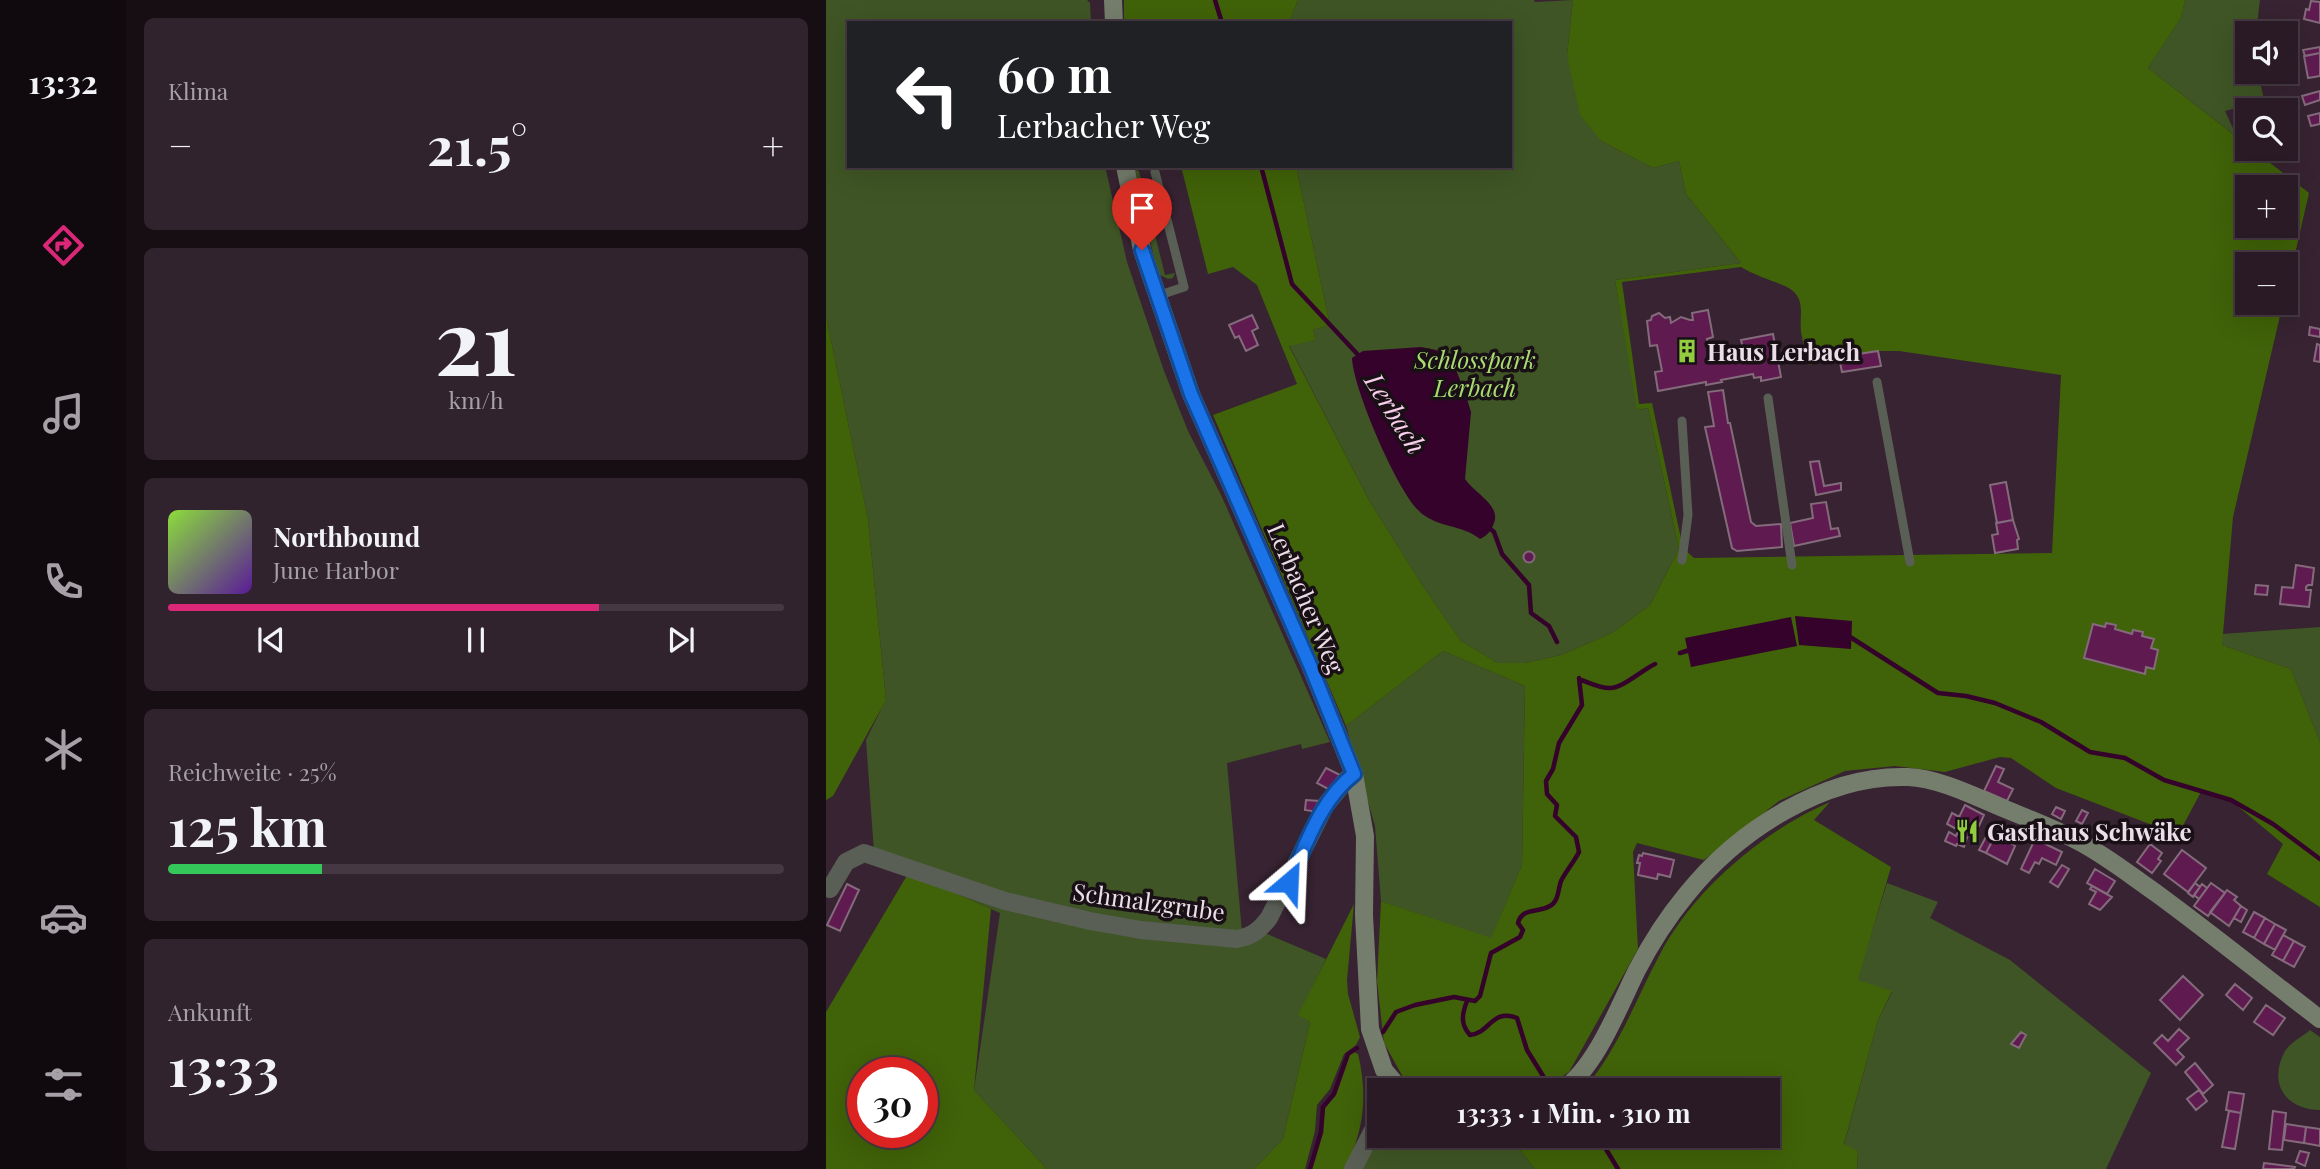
<!DOCTYPE html>
<html lang="de">
<meta charset="utf-8">
<style>
:root{--surface:#291a25;--page:#31232d;--text:#f1f3f6;--muted:#a5a1a7;--line:#453842;--accent:#db2777}
body{margin:0;font-family:"Playfair Display",serif;background:var(--page);color:var(--text);height:100vh;display:flex;flex-direction:column;font-size:26px;white-space:nowrap}
*{box-sizing:border-box;margin:0}
p{font-size:23px;color:var(--muted)}
.icon{flex:none;width:38px;height:38px;fill:none;stroke:currentColor;stroke-width:2;stroke-linecap:round;stroke-linejoin:round}
.map{position:relative;flex:1;overflow:hidden}
.side{display:flex;flex-direction:column;gap:18px;padding:18px;background:#170e14;width:700px}
.side>*{flex:none}
.guide{position:absolute;left:21px;top:21px;width:665px;height:147px;border-radius:0px;box-shadow:0 7px 28px #0002,0 0 0 2px var(--line);background:#202124;color:#fff;overflow:hidden}
.buttons{position:absolute;left:1409px;top:21px;display:grid;gap:14px}
.buttons a{display:grid;place-items:center;width:63px;height:63px;border-radius:0px;background:var(--surface);box-shadow:0 7px 28px #0002,0 0 0 2px var(--line);font-size:35px}
.speed{position:absolute;left:21px;top:1057px;display:flex;gap:14px;font-size:35px;font-weight:700;text-align:center}
.speed>*{display:grid;place-content:center;width:91px;height:91px;border-radius:50%;background:var(--surface);box-shadow:0 7px 28px #0002,0 0 0 2px var(--line);line-height:1}
.speed .limit{border:10px solid #d22;background:#fff;color:#111}
.pin{position:absolute;display:grid;place-items:center;width:60px;height:60px;color:#fff;margin:-72px -30px;border-radius:50% 50% 50% 0;rotate:-45deg;box-shadow:0 0 7px #0007}
.pin .icon{rotate:45deg}
.me{position:absolute;width:77px;margin:-38px;rotate:26deg;stroke-linejoin:round;filter:drop-shadow(0 0 5px #0008)}
.turn{display:flex;align-items:center;gap:24px;height:147px;padding:0 35px;font-size:32px}
.turn .icon{width:91px;height:91px;stroke-width:2.5}
.turn b{display:block;font-size:49px;line-height:60px}
.big{font-size:52px;font-weight:700;line-height:1.1}
.side .tile{flex:1;display:flex;flex-direction:column;justify-content:center;gap:10px;min-width:0;padding:0 24px;border-radius:10px;background:var(--page)}
.side .dial{align-items:center;gap:0}
.dial b{font-size:91px;line-height:1}
.song{display:flex;align-items:center;gap:21px}
.cover{width:84px;height:84px;border-radius:10px;background:linear-gradient(135deg,hsl(90 70% 55%),hsl(270 70% 35%))}
.played{height:7px;border-radius:4px;background:linear-gradient(90deg,var(--accent) 70%,var(--line) 70%)}
.keys{display:flex;justify-content:space-around;direction:ltr}
.heat{display:flex;justify-content:space-between;align-items:center;font-size:38px;direction:ltr}
.charge{height:10px;border-radius:5px;background:linear-gradient(90deg,#34c759 25%,var(--line) 0)}
.trip{position:absolute;left:541px;top:1078px;width:413px;height:70px;border-radius:0px;background:var(--surface);box-shadow:0 7px 28px #0002,0 0 0 2px var(--line);font-weight:700;line-height:70px;text-align:center}
main{display:flex;flex:1;min-height:0}
.tabs{display:flex;flex-direction:column;width:126px;justify-content:space-around;align-items:center;background:#100a0f;color:var(--muted)}
.tabs .icon{width:49px;height:49px}
.tabs .selected{color:var(--accent)}
.tabs b{font-size:32px;color:var(--text)}
.map>svg:first-child{display:block}
.green{fill:#3f5525}
.forest{fill:#406208;fill-rule:evenodd}
.water{fill:#35022b}
.lines{fill:none;stroke-linecap:round;stroke-linejoin:round}
.stream{stroke:#35022b;stroke-width:4.5}
.building{fill:#5f1b50;stroke:#836b7b;stroke-width:2}
.lane{stroke:#5a5f55;stroke-width:9}
.street{stroke:#5a5f55;stroke-width:18}
.secondary{stroke:#757d6d;stroke-width:18}
.route-casing{stroke:#114b97;stroke-width:18}
.route{stroke:#1a73e8;stroke-width:12}
.labels{text-anchor:middle;dominant-baseline:central;stroke-width:7;stroke-linejoin:round;paint-order:stroke}
.poi-label{font-size:24px;font-weight:bold;fill:#ecdee8;stroke:#191016;text-anchor:start}
.park-label{font-size:24px;font-style:italic;fill:#a9dc70;stroke:#191016}
.street-label{font-size:24px;fill:#ecdee8;stroke:#191016}
.water-label{font-size:26px;font-style:italic;fill:#f9d0ec;stroke:#191016}
</style>
<main>
<nav class="tabs">
<b>13:32</b>
<svg class="icon selected" aria-label="directions" viewBox="0 0 24 24"><path d="M12 3l9 9-9 9-9-9zM9 14v-3h6M13 9l2 2-2 2"/></svg>
<svg class="icon" aria-label="music" viewBox="0 0 24 24"><path d="M9 18V5l10-2v13"/><circle cx="6" cy="18" r="3"/><circle cx="16" cy="16" r="3"/></svg>
<svg class="icon" aria-label="phone" viewBox="0 0 24 24"><path d="M5 4h4l2 5-3 2q2 4 5 5l2-3 5 2v4C11 20 4 13 5 4z"/></svg>
<svg class="icon" aria-label="climate" viewBox="0 0 24 24"><path d="M12 3v18M4 7l16 10M4 17L20 7"/></svg>
<svg class="icon" aria-label="car" viewBox="0 0 24 24"><path d="M5 17H2v-5l4-1 3-4h7l3 4 3 1v5h-3M9 17h6M6 11h13"/><circle cx="7" cy="17" r="2"/><circle cx="17" cy="17" r="2"/></svg>
<svg class="icon" aria-label="filters" viewBox="0 0 24 24"><path d="M4 7h16M4 17h16"/><circle cx="9" cy="7" r="2"/><circle cx="15" cy="17" r="2"/></svg>
</nav>
<section class="side">
<div class="tile"><p>Klima</p>
<div class="heat"><a>−</a><b class="big">21.5°</b><a>+</a></div>
</div>
<div class="tile dial"><b>21</b><p>km/h</p></div>
<div class="tile">
<div class="song"><i class="cover"></i><div><b>Northbound</b><p>June Harbor</p></div></div>
<div class="played"></div>
<div class="keys"><svg class="icon" aria-label="previous" viewBox="0 0 24 24"><path d="M18 5L8 12l10 7zM5 5v14"/></svg><svg class="icon" aria-label="pause" viewBox="0 0 24 24"><path d="M8 5v14M16 5v14"/></svg><svg class="icon" aria-label="next" viewBox="0 0 24 24"><path d="M6 5l10 7-10 7zM19 5v14"/></svg></div>
</div>
<div class="tile"><p>Reichweite · 25%</p><b class="big">125 km</b><div class="charge"></div></div>
<div class="tile"><p>Ankunft</p><b class="big">13:33</b></div>
</section>
<div class="map">
<svg width="1494" height="1169" viewBox="0 0 1494 1169">
<rect width="100%" height="100%" fill="#372331"/>
<path class="green" d="M0 0H261L264 3 265 23H23V166H279L301 262 338 371 362 431 396 497 504 742 476 749 475 744 401 763 416 932 312 926 177 895 48 852 40 740 60 699 42 519 0 316Z
M472 0H708L709 2 747 0 741 55 775 141 827 168 853 161 860 194 915 263 789 280 812 410 822 408 853 549 824 605 786 633 735 655 699 663H672L635 641 597 586 544 502 463 345 490 340 487 330 504 325 470 166H684V23H463Z
M1359 0H1434L1430 33H1421V72H1432L1438 100 1399 111 1411 137 1322 68 1355 18Z
M307 169 313 171 339 275 349 273 347 278 342 279 332 274Z
M1494 627V742L1465 669 1396 645V634Z
M617 651 699 686 696 865 665 939 555 901 549 826 520 726Z
M83 872 259 925 439 933 500 959 473 1015 484 1022 457 1139 428 1169H221L148 1090 174 913Z
M1061 883 1112 902 1104 918 1184 960 1325 1073 1280 1169H1031L1032 1151 1018 1145 1052 1020 1066 992 1031 980Z
M1484 1030 1494 1037V1110C1458 1109 1442 1082 1459 1051 1464 1043 1477 1036 1484 1030Z
M555 1136H683L709 1169H532L547 1137 552 1140Z"/>
<path class="forest" d="M298 0H472L463 23H298Z
M747 0H1359L1355 18 1322 68 1421 145V149H1426L1483 193 1460 293V264H1421V303H1457L1407 517 1396 645 1465 669 1494 742V907L1441 874 1457 844 1408 803 1376 790 1352 835 1230 788 1185 758 1174 757 1119 772 1069 766 1019 771 953 801 878 860 811 843 807 852 812 949 743 1072 715 1090H596L577 1077 558 1043 551 981 555 901 665 938 696 865 699 686 617 651 520 726 387 415 471 384 431 285 407 267 382 274 355 166H470L504 325 487 330 490 340 463 346 544 502 597 586 635 641 672 663H699L735 655 786 633 824 605 853 549 822 408 811 410 789 280 915 263 860 194 853 161 827 168 775 141 754 115 741 55ZM1421 187H1460V226H1421ZM915 267C930 276 945 280 961 287 981 298 973 314 975 332 977 343 980 354 982 365L1052 351H1073L1235 375 1226 553 868 558 857 548 826 403 813 404 796 282Z
M0 316 42 519 60 700 7 796 0 800Z
M1004 802 988 820 1065 867 1032 980 1066 991 1052 1020 1018 1144 1032 1151 1031 1169H709L683 1136H942V1090H757C791 1052 809 1001 833 956 866 891 938 830 1004 802Z
M83 872 165 909 148 1090 221 1169H0V1012ZM37 1073H96V1132H37Z
M528 904 521 980 522 994 534 1037 530 1045 518 1054 504 1089 491 1105 489 1131 479 1169H428L457 1139 484 1022 472 1015Z
M529 1049 528 1052 532 1054C542 1095 538 1131 519 1169H484L495 1132 496 1109 509 1090 520 1056Z"/>
<path class="water" d="M595 347 610 350 617 355 631 372 640 396 645 412 639 479C648 493 675 505 668 523 665 531 662 535 654 539 636 524 609 528 592 510 570 488 527 388 526 358L537 351Z
M969 616 1026 621 1025 649 973 645Z
M965 617 971 646 865 667 859 638Z"/>
<g class="lines">
<path class="stream" d="M389 0 396 23
M435 166 466 284 535 358
M661 526 668 532 676 554 703 585 705 613 723 626 731 642
M1021 635 1112 693 1140 696 1169 703 1215 722 1264 752 1299 758 1338 780 1405 800 1447 824 1494 859
M854 653 867 649
M755 680C764 683 774 688 783 688 796 689 816 670 829 664
M641 1001C636 1014 634 1024 644 1035 663 1034 666 1008 691 1018L701 1050 722 1084
M557 1032 570 1012 589 1005 628 997 649 1001 654 996 665 953 694 937 697 930 692 923C696 907 713 913 724 906 733 901 732 889 735 881 740 871 748 862 753 852L750 837 729 816 731 805 721 794 720 781 727 769 733 743 756 705 753 678
M772 1136 792 1169
M484 1169 495 1132 497 1107 508 1094 522 1054 531 1048"/>
</g>
<path class="building" d="M1485 1 1494 2V23L1478 19 1480 9 1483 10Z
M1494 47V53L1479 56 1477 50Z
M1494 53V76L1482 78 1478 56Z
M1494 91V100L1479 105 1476 96Z
M1494 113V124L1485 126 1482 116Z
M882 310 887 337 881 339 882 348 889 347 890 353 917 348 915 340 947 334 955 377 935 381V377L928 378 927 374 895 380 896 382 880 385V382L832 391 829 372 836 371 831 345 824 346 821 321 825 320 826 316 833 313 839 318 844 317 845 323 855 317 864 320H867L866 313Z
M426 315 432 328 426 331 432 345 420 351 413 336 409 338 403 325Z
M1484 327 1494 329V337L1483 335Z
M1491 344 1494 345V362L1488 361Z
M1052 351 1055 366 1016 372 1013 357Z
M897 390 902 423H904L925 522 930 526 955 524 956 547 911 551 906 548 879 427 888 426 882 392Z
M993 461 998 486 1015 483V490L990 495 984 462Z
M1180 482 1187 520 1171 523 1164 485Z
M1000 502 1005 529 1012 528 1014 536 968 546 964 523 987 518 985 504Z
M1187 520 1193 539 1191 540 1192 549 1169 553 1166 535 1172 534 1170 523Z
M697.5 557a5.5 5.5 0 1 1 11 0a5.5 5.5 0 1 1-11 0Z
M1470 565 1488 568 1486 585H1482L1480 587V590H1485L1483 607 1454 604 1456 587 1467 588Z
M1430 585 1442 586 1441 595 1429 594Z
M1280 623 1290 625 1289 629 1306 634 1307 630 1317 632 1316 636 1328 639 1325 648 1332 650 1328 669 1320 667 1319 674 1258 658 1267 624 1279 627Z
M1170 766 1178 769 1172 782 1187 789 1181 801 1158 791Z
M500 768 514 775 504 790 491 783Z
M480 800 493 801 492 812 479 810Z
M1139 805 1158 815 1153 826 1149 824 1142 835 1138 847 1131 844 1130 846 1119 841 1123 832 1130 836 1133 830 1136 832 1141 821 1133 817Z
M1230 807 1239 811 1235 819 1226 814Z
M1256 810 1262 813 1256 824 1250 821Z
M1126 813 1141 821 1136 832 1121 824Z
M1162 833 1169 836 1160 853 1153 850Z
M1170 833 1189 846 1181 864 1160 853Z
M1209 839 1236 852 1230 865 1216 858 1213 864 1209 862 1203 873 1195 869Z
M1324 844 1336 853 1332 859 1335 861 1326 873 1311 862Z
M1356 850 1380 868 1362 892 1338 874Z
M817 853 848 860 844 877 832 874 831 879 812 875 814 863H811L813 855 816 856Z
M1236 865 1243 869 1232 887 1224 882Z
M1269 869 1289 881 1281 894 1261 883Z
M1369 883 1374 887 1367 897 1362 893Z
M1385 883 1399 893 1382 916 1368 906Z
M21 884 33 890 14 931 1 925Z
M1376 884 1381 888 1373 899 1368 895Z
M1266 886 1286 897 1274 910 1263 904 1270 892 1264 889Z
M1401 890 1411 897 1408 900 1415 906 1403 926 1384 912Z
M1415 906 1421 910 1415 922 1408 918Z
M1428 912 1439 918 1428 938 1417 932Z
M1439 918 1449 924 1438 944 1428 938Z
M1449 924 1460 930 1449 950 1438 944Z
M1457 935 1468 941 1457 961 1446 955Z
M1468 941 1479 947 1468 967 1457 961Z
M1357 976 1377 995 1354 1020 1334 1000Z
M1409 984 1426 998 1417 1010 1400 995Z
M1440 1005 1459 1018 1447 1035 1428 1022Z
M1353 1029 1363 1038 1351 1050 1358 1057 1350 1065 1328 1043 1336 1035 1342 1041Z
M1195 1032 1200 1035 1193 1048 1185 1044Z
M1369 1063 1387 1085 1377 1094 1359 1072Z
M1373 1090 1381 1101 1370 1110 1361 1099Z
M1403 1092 1418 1094 1415 1113 1400 1110Z
M1403 1111 1415 1113 1409 1149 1396 1147Z
M1447 1111 1460 1113 1456 1150 1443 1149Z
M1460 1124 1480 1127 1478 1143 1458 1140Z
M1480 1127 1494 1129V1146L1478 1143Z
M1474 1151 1483 1153 1479 1166 1470 1162Z
M1438 1163 1469 1167 1468 1169H1437Z"/>
<g class="lines">
<path class="lane" d="M329 172 358 287 331 296
M1051 382 1084 562
M942 398 966 565
M856 421 862 515 856 560"/>
<path class="street" d="M4 889 20 862 38 853 179 901 264 921 315 930 411 939C426 936 433 931 443 918L499 806 520 780 528 774
M527 1169 553 1118"/>
<path class="secondary" d="M287 0 288 23
M299 166 316 250 365 394 484 665 528 774 539 836 538 915 544 1029 558 1070 575 1090
M736 1090C770 1068 793 1006 811 970 825 943 841 918 860 895 911 831 998 774 1082 777 1111 778 1146 795 1172 806 1198 817 1225 827 1250 840 1278 854 1304 875 1330 893 1386 934 1439 977 1494 1019"/>
</g>
<g class="lines">
<g class="route-casing">
<path id="route" d="M316 250 365 394 484 665 528 774C495 799 480 845 463 882"/>
</g>
<use href="#route" class="route"/>
</g>
<defs>
<g id="building-bare" transform="scale(1.89)"><path d="M-4-6H4V6H1V3H-1V6H-4ZM-2.5-4.3h1.7v1.8h-1.7ZM.8-4.3h1.7v1.8H.8ZM-2.5-1h1.7V.8h-1.7ZM.8-1h1.7V.8H.8Z" fill="#91cd3f" stroke="#191016" stroke-width="2.5" paint-order="stroke"/></g>
<g id="restaurant-bare" transform="scale(1.89)"><path d="M-5-6h1v4h1v-4h1v4h1v-4h1v5L-1.5 .5V6h-2V.5L-5-1ZM5-6V6H3V1.5H1.5Q1.5-4 5-6Z" fill="#91cd3f" stroke="#191016" stroke-width="2.5" paint-order="stroke"/></g>
</defs>
<g fill-rule="evenodd">
<use href="#building-bare" x="861" y="351"/>
<use href="#restaurant-bare" x="1141" y="831"/>
</g>
<g class="labels">
<g class="poi-label">
<text x="881" y="351">Haus Lerbach</text>
<text x="1161" y="831">Gasthaus Schwäke</text>
</g>
<g class="park-label">
<text x="649" y="359">Schlosspark<tspan x="649" dy="28">Lerbach</tspan></text>
</g>
<g class="street-label">
<text transform="translate(481 598) rotate(67)">Lerbacher Weg</text>
<text transform="translate(323 901) rotate(8)">Schmalzgrube</text>
</g>
<g class="water-label">
<text transform="translate(570 413) rotate(58)">Lerbach</text>
</g>
</g>
</svg>
<div class="buttons">
<a><svg class="icon" aria-label="sound" viewBox="0 0 24 24"><path d="M4 9h4l5-4v14l-5-4H4zM17 9q2 3 0 6"/></svg></a>
<a><svg class="icon" aria-label="search" viewBox="0 0 24 24"><circle cx="10" cy="10" r="6"/><path d="M15 15l6 6"/></svg></a>
<a>+</a>
<a>−</a>
</div>
<div class="speed"><div class="limit">30</div></div>
<div class="pin" style="left:316px;top:250px;background:#d93025"><svg class="icon" aria-label="arrive" viewBox="0 0 24 24"><path d="M6 21V4h12l-3 4 3 4H6"/></svg></div>
<svg class="me" style="left:463px;top:882px" viewBox="-20 -20 40 40"><path d="M0-17L14 15 0 8-14 15z" fill="#1a73e8" stroke="#fff" stroke-width="4"/></svg>
<div class="trip">13:33 · 1 Min. · 310 m</div>
<div class="guide">
<div class="turn"><svg class="icon" aria-label="left" viewBox="0 0 24 24"><path d="M17 20v-9H6M10 6l-5 5 5 5"/></svg><div><b>60 m</b>Lerbacher Weg</div></div>
</div>
</div>
</main>
